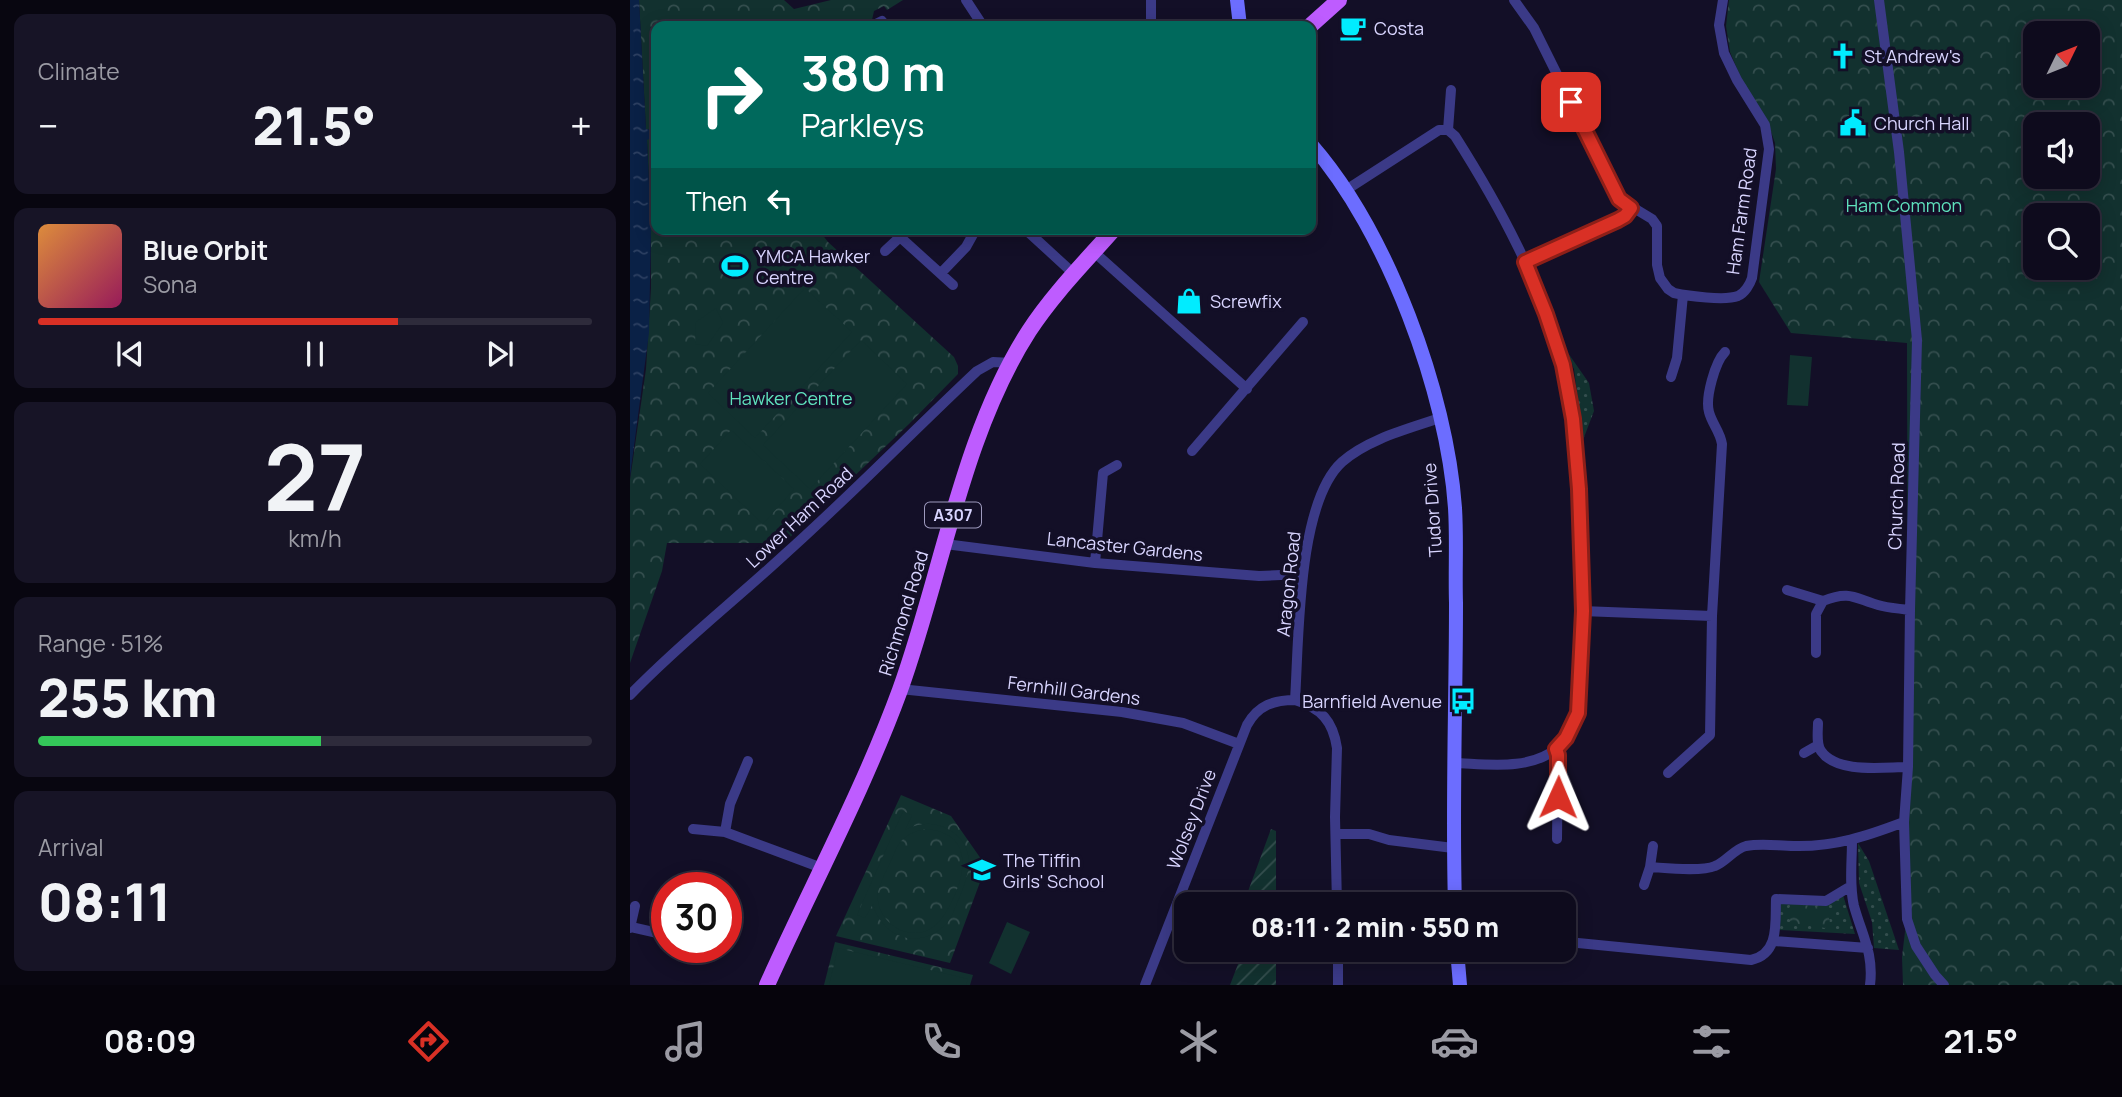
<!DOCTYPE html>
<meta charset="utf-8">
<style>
:root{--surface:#0e0b1d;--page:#171426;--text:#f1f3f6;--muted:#9b9ba4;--line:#2e2b3b;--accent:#d93025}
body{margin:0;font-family:Manrope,sans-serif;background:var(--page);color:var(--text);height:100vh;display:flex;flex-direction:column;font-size:26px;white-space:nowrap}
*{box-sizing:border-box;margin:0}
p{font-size:23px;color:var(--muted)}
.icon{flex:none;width:38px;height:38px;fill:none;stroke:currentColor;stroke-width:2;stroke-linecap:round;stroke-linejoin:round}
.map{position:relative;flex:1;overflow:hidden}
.details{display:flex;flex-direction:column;gap:14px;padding:14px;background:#080610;width:630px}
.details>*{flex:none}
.top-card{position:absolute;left:21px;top:21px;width:665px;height:214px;border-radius:14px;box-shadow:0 4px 18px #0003,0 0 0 2px var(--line);background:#00695c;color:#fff;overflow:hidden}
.needle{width:46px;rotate:47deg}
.tools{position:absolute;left:1393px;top:21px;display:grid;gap:14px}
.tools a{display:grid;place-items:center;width:77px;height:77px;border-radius:14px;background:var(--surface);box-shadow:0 4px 18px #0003,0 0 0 2px var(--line);font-size:35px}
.speed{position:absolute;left:21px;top:872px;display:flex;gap:14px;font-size:35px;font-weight:700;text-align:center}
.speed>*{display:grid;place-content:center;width:91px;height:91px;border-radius:50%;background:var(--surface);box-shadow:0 4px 18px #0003,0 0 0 2px var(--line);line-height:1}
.speed .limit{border:10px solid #d22;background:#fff;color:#111}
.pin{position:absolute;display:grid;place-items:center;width:60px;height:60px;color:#fff;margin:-30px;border-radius:14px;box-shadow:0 4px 10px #0006}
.me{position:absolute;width:77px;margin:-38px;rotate:1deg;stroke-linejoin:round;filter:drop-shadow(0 0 5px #0008)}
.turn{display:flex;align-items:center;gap:24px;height:147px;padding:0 35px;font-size:32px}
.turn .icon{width:91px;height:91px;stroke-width:2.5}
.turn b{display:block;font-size:49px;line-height:60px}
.then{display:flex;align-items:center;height:66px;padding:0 35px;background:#0003;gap:14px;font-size:26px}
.big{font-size:52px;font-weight:800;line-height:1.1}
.details .tile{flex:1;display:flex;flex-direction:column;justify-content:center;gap:10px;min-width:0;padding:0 24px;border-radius:14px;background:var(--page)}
.details .dial{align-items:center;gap:0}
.dial b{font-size:91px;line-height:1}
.song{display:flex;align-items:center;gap:21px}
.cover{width:84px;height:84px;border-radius:10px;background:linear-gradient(135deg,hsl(30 70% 55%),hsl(330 70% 35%))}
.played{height:7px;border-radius:4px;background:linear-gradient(90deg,var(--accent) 65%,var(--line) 65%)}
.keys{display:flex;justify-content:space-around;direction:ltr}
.heat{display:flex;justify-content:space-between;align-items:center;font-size:38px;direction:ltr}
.charge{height:10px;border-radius:5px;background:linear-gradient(90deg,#34c759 51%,var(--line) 0)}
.trip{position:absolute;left:544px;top:892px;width:402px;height:70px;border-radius:14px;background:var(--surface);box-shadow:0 4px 18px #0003,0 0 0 2px var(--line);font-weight:800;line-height:70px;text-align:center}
.dock{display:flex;height:112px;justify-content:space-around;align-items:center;background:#06040c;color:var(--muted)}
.dock .icon{width:49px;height:49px}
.dock .on{color:var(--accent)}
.dock b{font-size:32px;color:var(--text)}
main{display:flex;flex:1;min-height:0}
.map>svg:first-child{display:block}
.grass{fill:url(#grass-dots)}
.park{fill:url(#park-crowns);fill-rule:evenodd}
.garden{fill:url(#garden-furrows)}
.pitch{fill:#12312f;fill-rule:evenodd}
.water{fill:url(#water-ripples)}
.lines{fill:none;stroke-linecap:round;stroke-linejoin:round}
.street{stroke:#3b3a87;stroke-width:10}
.secondary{stroke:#6c6dff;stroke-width:14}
.primary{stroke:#be5cff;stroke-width:16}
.route-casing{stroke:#8d1f18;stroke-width:18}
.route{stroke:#d93025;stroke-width:12}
.labels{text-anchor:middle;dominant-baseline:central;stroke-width:7;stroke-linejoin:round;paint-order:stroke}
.shield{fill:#130f27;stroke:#9e9abe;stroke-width:2}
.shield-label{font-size:16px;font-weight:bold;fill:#d9d5ff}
.poi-label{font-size:18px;fill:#d9d5ff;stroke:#130f27;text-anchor:start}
.park-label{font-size:18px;fill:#5fe2bd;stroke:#130f27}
.street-label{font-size:18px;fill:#d9d5ff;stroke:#130f27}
</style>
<main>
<section class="details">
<div class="tile"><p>Climate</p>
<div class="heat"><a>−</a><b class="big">21.5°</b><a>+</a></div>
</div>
<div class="tile">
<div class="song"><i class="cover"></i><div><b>Blue Orbit</b><p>Sona</p></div></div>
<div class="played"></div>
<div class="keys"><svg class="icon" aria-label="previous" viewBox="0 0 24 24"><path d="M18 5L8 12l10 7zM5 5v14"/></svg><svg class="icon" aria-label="pause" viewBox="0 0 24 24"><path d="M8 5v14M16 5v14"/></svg><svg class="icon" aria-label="next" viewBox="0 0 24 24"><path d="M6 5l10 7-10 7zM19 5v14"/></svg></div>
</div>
<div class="tile dial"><b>27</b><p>km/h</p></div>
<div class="tile"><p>Range · 51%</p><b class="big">255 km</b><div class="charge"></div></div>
<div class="tile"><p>Arrival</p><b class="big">08:11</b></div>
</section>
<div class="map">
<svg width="1492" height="985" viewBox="0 0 1492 985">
<defs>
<pattern id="grass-dots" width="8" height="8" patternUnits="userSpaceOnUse" patternTransform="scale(1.75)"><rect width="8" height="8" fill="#12312f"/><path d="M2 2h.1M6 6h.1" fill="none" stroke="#344e4e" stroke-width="1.8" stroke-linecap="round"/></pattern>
<pattern id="park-crowns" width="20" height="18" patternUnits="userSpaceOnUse" patternTransform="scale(1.75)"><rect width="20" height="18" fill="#12312f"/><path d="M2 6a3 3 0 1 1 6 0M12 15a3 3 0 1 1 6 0" fill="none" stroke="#344e4e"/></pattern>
<pattern id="garden-furrows" width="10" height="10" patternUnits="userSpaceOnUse" patternTransform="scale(1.75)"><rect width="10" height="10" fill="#12312f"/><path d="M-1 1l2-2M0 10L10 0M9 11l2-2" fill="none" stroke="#344e4e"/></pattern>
<pattern id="water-ripples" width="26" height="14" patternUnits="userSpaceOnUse" patternTransform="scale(1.75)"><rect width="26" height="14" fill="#0a2146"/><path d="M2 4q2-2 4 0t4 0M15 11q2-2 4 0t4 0" fill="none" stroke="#2d4062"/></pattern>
</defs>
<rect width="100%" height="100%" fill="#130f27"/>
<path class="grass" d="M938 353 959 383 964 411 953 440 944 369Z
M1228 843 1239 861 1269 950 1244 948 1242 922 1229 883Z
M1213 895 1225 934 1150 930 1149 902Z"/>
<path class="park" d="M9 0H154L164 9 201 0H273L257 10 254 6 244 11 242 20 231 26H26V229H179L181 232 188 229 198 242 324 357 328 366V374L279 424 154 543H37L32 571 0 663V480L16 369 21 288V229L17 140 20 130 16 129Z
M1099 0H1492V985H1273L1272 957 1276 923 1278 767 1277 343 1161 333 1129 282 1146 169 1145 143 1137 120 1111 78 1100 52 1096 26ZM1405 33H1458V86H1405ZM1405 124H1458V177H1405ZM1405 215H1458V268H1405Z
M271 795 321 816 356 866 320 963 206 936Z
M1161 904 1194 907 1200 921 1195 928 1162 923 1156 915Z
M205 942 343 975 340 985H194Z"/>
<path class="garden" d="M641 829 646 831V905H613Z
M610 950H646V985H600L610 959Z"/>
<path class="pitch" d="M175 288 222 332 125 438 78 393Z
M86 308 93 323 77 346 65 344 66 322Z
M231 340 277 384 180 489 133 445Z
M1160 355 1182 357 1178 406 1157 405Z
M101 430 164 489 133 524 70 464Z
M273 811 282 815 275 830C290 822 306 821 321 831 349 849 338 878 327 903 324 911 321 920 314 926 287 951 251 936 243 904L235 918 227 915ZM297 829C336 833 338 862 326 892 317 913 305 938 277 932 258 928 243 907 249 888 252 879 256 871 260 863 264 855 266 846 273 839 280 833 288 830 297 829Z
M377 922 400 932 381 974 359 963Z
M208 948 338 979 336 985H199Z"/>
<path class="water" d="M0 0H9L16 129 21 130V138L17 140 21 229 19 333 0 476Z"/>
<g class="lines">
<path class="street" d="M336 0 353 26
M521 0V26
M884 0 904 28 989 199 1022 219 1027 226V265L1030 278 1038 289 1044 293C1058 296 1095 301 1108 296 1115 293 1120 284 1122 278L1139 149 1135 125 1107 80 1094 53 1089 25 1093 0
M1249 0 1269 152 1287 340 1280 610 1278 767 1274 822 1277 919 1286 946 1305 975 1314 985
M242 26 252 21 256 26
M818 130 821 90
M716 190 809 130H818L825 136C870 207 911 283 933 364 947 415 948 470 950 522 951 564 953 606 951 649 950 669 951 692 948 712 945 725 936 740 927 748 900 771 857 764 824 763
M395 229 444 274
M255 251 270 237 323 285
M464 252 617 389
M895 262 988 221 995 216 1001 208
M312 272 336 247 346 229
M1041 377 1047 358 1053 295
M562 451 673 322
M315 544 465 563 629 576 673 574
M465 563 473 473 487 465
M1157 590 1193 601
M952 611 1082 616
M1186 653V614L1193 601C1222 589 1226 600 1252 606 1261 608 1271 609 1280 610
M270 689 492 712 553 723 609 744
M0 695C48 645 103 602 154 555 220 496 282 432 347 371L363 362 381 363
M1188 723C1188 731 1186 744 1191 751 1207 774 1253 767 1278 767
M926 749 928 755 927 839
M1174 753 1188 745
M118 761 100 804 95 832 192 868
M1038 773 1080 735 1082 616 1092 444C1090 431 1082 424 1079 412 1075 398 1085 362 1095 352
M63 829 95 832
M706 834H739L759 840 823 848
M1222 840C1222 862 1219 885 1224 906 1232 935 1244 954 1240 985
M1020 867C1036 868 1071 872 1085 866 1096 862 1104 849 1116 846 1133 843 1148 846 1164 846 1205 847 1237 836 1274 822
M1014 885 1020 867 1023 846
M707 905 705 817 707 748C703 721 691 708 665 700 669 640 667 503 712 462 738 439 778 429 810 418
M1 927 32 934
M0 928 5 906
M1144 941 1238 948
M948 943 1121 960C1150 954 1145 922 1146 899L1196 901 1221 886
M708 950V985
M515 985 617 725C628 705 644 700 665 700"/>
<path class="secondary" d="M607 0 610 26
M681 144C758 232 817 393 825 508 827 540 825 572 826 603 826 704 822 804 825 905
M827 950 830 985"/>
<path class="primary" d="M680 26 709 0
M137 985C181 887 233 791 270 690 312 574 332 435 399 331 423 294 455 262 484 229"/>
</g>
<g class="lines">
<g class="route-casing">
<path id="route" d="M928 797V755L926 749 936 738 948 713 953 611 949 489 943 419 933 365 916 314 895 262 988 220 995 216 1001 208 989 199 941 102"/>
</g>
<use href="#route" class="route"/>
</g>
<defs>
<g id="cafe-bare" transform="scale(2.1)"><path d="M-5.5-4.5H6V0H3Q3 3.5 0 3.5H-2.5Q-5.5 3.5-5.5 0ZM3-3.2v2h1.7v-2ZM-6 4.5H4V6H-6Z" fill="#01ecff" stroke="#130f27" stroke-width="2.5" paint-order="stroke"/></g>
<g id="church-bare" transform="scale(2.1)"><path d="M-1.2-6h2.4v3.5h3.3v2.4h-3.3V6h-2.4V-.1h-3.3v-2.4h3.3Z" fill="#01ecff" stroke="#130f27" stroke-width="2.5" paint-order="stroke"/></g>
<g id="civic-bare" transform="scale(2.1)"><path d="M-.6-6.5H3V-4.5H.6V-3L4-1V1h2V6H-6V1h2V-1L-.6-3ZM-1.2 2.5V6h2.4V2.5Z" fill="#01ecff" stroke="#130f27" stroke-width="2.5" paint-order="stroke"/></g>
<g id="stadium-bare" transform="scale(2.1)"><path d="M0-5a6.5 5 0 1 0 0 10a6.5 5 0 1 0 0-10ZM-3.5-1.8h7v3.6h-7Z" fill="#01ecff" stroke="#130f27" stroke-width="2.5" paint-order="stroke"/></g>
<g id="shop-bare" transform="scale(2.1)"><path d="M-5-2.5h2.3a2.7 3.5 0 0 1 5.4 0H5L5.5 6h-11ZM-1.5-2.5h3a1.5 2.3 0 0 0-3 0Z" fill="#01ecff" stroke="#130f27" stroke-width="2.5" paint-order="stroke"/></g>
<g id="bus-bare" transform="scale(2.1)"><path d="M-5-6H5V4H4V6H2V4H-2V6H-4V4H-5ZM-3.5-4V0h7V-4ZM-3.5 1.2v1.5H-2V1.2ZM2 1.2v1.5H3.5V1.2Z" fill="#01ecff" stroke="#130f27" stroke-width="2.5" paint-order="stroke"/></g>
<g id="school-bare" transform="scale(2.1)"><path d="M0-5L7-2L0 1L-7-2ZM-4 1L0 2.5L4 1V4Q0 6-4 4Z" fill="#01ecff" stroke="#130f27" stroke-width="2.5" paint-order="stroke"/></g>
</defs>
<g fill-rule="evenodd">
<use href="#cafe-bare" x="723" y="28"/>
<use href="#church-bare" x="1213" y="56"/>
<use href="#civic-bare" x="1223" y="123"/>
<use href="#stadium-bare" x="105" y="266"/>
<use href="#shop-bare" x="559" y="301"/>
<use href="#bus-bare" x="833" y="701"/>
<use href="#school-bare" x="352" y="870"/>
</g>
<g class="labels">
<rect class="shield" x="295" y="502.5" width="56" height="25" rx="5"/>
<g class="shield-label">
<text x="323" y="515">A307</text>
</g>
<g class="poi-label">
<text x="744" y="28">Costa</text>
<text x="1234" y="56">St Andrew's</text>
<text x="1244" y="123">Church Hall</text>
<text x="126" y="256">YMCA Hawker<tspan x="126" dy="21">Centre</tspan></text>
<text x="580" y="301">Screwfix</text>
<text x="812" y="701" text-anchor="end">Barnfield Avenue</text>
<text x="373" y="860">The Tiffin<tspan x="373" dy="21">Girls' School</tspan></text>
</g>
<g class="park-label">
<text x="1274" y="205">Ham Common</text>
<text x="161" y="398">Hawker Centre</text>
</g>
<g class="street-label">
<text transform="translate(1111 211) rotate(-82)">Ham Farm Road</text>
<text transform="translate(1266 496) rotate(-88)">Church Road</text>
<text transform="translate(802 510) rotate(-94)">Tudor Drive</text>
<text transform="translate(169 517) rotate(-43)">Lower Ham Road</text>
<text transform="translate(495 546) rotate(6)">Lancaster Gardens</text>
<text transform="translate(658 584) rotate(-84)">Aragon Road</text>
<text transform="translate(273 613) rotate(-73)">Richmond Road</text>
<text transform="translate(444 690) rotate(7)">Fernhill Gardens</text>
<text transform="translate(561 819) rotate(-69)">Wolsey Drive</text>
</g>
</g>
</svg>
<div class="tools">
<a><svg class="needle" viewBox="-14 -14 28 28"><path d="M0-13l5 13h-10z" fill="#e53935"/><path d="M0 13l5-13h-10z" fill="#9b9ba4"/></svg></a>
<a><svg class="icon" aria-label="sound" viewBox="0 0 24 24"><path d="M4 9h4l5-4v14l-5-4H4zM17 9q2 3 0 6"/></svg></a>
<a><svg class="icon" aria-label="search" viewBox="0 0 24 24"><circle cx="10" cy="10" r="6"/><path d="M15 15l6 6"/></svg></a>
</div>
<div class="speed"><div class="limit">30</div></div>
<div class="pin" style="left:941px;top:102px;background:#d93025"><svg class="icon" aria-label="arrive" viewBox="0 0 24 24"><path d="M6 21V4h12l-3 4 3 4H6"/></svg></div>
<svg class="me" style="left:928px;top:797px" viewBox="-20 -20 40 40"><path d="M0-17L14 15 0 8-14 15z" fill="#d93025" stroke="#fff" stroke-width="4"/></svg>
<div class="trip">08:11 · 2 min · 550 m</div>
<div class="top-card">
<div class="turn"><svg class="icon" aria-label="right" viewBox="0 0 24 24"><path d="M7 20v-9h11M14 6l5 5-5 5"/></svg><div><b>380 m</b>Parkleys</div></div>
<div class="then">Then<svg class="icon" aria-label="left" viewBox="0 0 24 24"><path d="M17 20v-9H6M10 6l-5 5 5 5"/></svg></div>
</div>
</div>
</main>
<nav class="dock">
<b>08:09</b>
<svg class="icon on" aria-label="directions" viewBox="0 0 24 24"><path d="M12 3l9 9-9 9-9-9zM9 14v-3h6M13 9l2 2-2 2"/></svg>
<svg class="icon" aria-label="music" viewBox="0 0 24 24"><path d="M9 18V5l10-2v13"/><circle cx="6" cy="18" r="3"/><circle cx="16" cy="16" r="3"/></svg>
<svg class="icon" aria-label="phone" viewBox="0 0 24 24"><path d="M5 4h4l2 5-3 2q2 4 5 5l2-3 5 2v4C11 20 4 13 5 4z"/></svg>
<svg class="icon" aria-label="climate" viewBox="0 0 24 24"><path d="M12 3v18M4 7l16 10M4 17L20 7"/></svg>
<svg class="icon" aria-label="car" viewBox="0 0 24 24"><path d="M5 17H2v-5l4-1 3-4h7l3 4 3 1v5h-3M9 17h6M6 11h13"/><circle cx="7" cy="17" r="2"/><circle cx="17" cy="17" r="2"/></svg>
<svg class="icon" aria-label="filters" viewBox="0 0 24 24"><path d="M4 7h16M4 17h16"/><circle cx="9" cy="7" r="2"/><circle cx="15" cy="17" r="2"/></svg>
<b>21.5°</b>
</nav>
